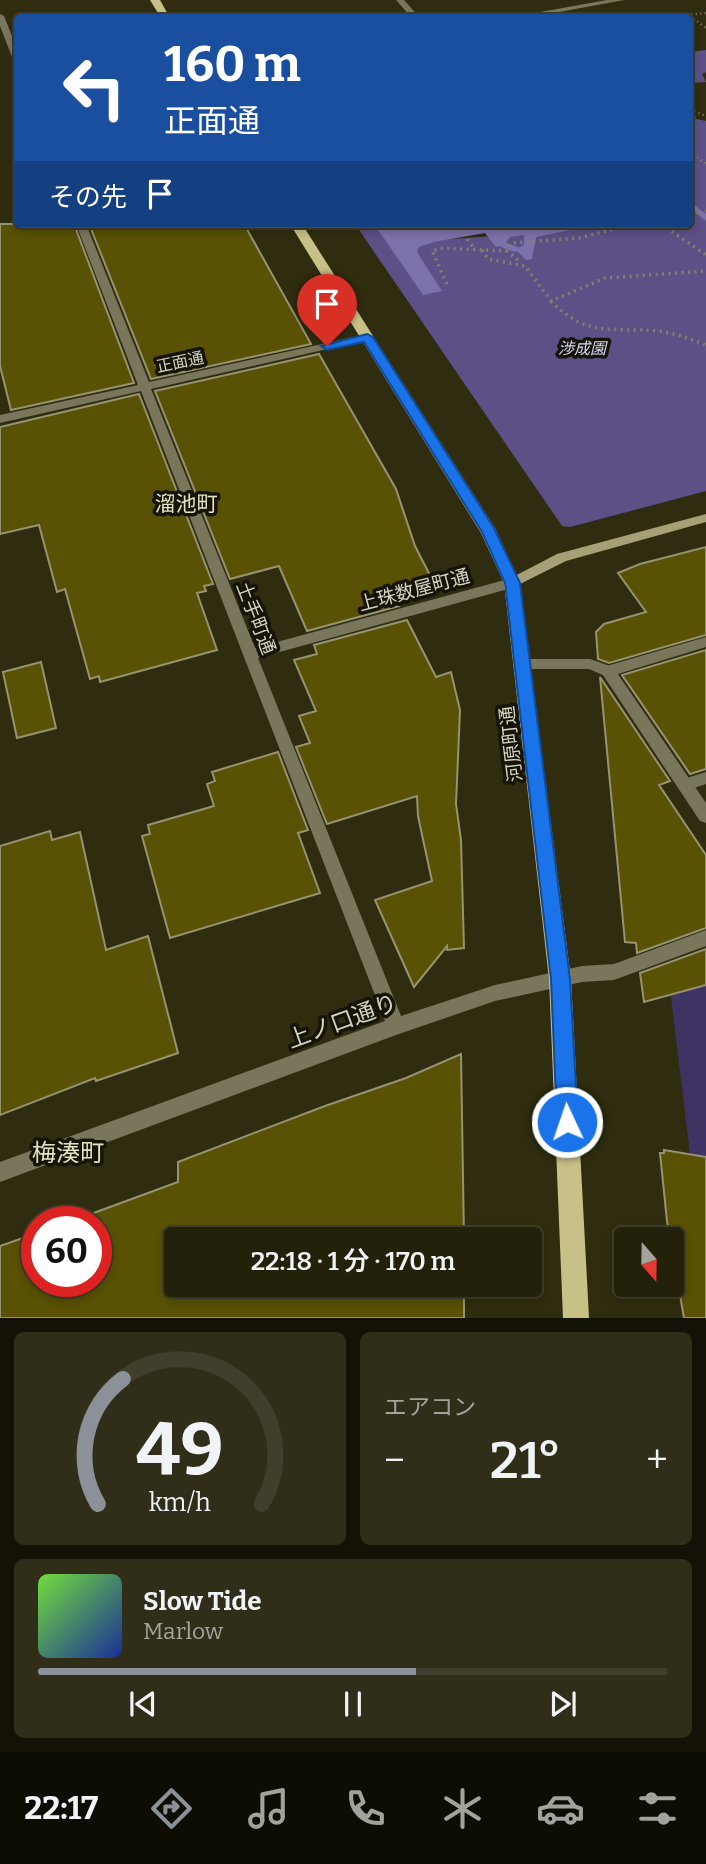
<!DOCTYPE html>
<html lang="ja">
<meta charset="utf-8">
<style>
:root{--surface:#24210b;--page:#302e19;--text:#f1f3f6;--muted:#a3a39d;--line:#413e2c;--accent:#8c9099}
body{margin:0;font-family:Bitter,"Noto Sans JP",serif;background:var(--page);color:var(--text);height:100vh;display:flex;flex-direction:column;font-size:26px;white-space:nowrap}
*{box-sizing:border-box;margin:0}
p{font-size:23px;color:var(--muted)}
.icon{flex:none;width:38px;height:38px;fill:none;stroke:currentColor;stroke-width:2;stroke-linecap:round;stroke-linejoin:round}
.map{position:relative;height:1318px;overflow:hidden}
.drawer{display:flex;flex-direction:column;gap:14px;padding:14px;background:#141206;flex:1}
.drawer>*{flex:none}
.guide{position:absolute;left:14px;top:14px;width:679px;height:214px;border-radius:7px;box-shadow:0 4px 10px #0003,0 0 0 2px var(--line);background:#1a4fa0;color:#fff;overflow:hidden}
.needle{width:46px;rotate:160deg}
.controls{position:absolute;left:614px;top:1227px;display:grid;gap:14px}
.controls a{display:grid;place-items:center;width:70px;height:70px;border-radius:7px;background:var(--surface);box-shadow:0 4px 10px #0003,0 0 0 2px var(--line);font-size:35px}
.speed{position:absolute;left:21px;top:1206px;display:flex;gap:14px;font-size:35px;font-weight:700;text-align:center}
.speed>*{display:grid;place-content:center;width:91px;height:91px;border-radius:50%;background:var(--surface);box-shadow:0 4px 10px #0003,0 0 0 2px var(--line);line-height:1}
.speed .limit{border:10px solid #d22;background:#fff;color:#111}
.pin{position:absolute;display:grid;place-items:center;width:60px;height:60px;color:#fff;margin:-72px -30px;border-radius:50% 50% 50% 0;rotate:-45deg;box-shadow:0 0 7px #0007}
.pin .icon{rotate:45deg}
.me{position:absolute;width:77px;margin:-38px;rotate:357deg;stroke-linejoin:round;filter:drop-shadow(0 0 5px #0008)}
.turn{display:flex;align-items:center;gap:24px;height:147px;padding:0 35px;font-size:32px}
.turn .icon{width:91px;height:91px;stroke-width:2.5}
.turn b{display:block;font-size:49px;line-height:60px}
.then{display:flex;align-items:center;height:66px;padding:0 35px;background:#0003;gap:14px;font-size:26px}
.big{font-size:52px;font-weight:600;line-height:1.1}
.drawer .card{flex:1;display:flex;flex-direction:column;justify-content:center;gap:10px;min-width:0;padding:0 24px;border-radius:10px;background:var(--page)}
.drawer .dial{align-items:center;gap:0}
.dial svg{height:182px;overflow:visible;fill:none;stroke:var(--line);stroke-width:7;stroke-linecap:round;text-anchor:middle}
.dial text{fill:var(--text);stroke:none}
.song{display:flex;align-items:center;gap:21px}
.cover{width:84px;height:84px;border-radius:10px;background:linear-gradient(135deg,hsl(100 70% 55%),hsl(230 70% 35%))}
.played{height:7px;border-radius:4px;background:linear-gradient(90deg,var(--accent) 60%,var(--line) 60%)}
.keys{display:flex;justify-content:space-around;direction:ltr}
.heat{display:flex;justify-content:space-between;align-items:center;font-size:38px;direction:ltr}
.drawer .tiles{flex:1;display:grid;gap:14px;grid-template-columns:1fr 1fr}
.card:last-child{grid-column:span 2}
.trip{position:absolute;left:164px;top:1227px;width:378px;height:70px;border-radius:7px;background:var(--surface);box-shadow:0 4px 10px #0003,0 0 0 2px var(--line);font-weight:600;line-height:70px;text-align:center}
.dock{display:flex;height:112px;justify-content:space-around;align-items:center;background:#0e0d04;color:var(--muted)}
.dock .icon{width:49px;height:49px}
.dock .on{color:var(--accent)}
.dock b{font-size:32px;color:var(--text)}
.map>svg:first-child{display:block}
.green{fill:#3f3364}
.forest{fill:#5c5087}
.water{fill:#7c71aa}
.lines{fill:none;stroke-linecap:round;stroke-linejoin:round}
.stream{fill:#7c71aa;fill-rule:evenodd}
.building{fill:#595104;stroke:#969373;stroke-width:2}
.path-far1{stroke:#84816b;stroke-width:2.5;stroke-dasharray:1 3.5;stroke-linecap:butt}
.path{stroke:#84816b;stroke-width:3.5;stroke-dasharray:2 4.5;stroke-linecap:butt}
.lane{fill:#79765b;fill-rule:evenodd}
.street{fill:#79765b;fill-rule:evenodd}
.secondary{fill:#a5a075;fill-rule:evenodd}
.primary{fill:#c7c188;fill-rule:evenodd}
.route{fill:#1a73e8;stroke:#114b97;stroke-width:2}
.labels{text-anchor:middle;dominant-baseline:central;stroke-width:7;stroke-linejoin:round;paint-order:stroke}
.far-park-label{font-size:16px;font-style:italic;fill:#d9d4f6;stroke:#161408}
.far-street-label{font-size:16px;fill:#d5d4c3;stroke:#161408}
.street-label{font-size:19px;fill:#d5d4c3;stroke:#161408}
.neighbourhood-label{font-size:21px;fill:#e4e1bf;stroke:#161408}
.near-street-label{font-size:23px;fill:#d5d4c3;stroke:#161408}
.near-neighbourhood-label{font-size:24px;fill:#e4e1bf;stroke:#161408}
</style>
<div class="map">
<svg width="706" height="1318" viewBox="0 0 706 1318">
<rect width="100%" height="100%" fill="#302c0f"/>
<path class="green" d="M669 981 706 985V1157L690 1154Z"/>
<path class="forest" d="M706 50V72L702 74 706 82 690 83V52Z
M697 119 706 121V491L570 527 562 526 355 224C363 224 374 222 382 224 394 227 402 241 415 241 507 237 597 224 690 224V121Z"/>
<path class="water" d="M374 224H600L536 237 532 259 526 260 515 249 524 245V235L510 237 504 245 496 247 485 233 434 242 419 247 417 252 442 291 423 295Z"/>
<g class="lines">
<path class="stream" d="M690 202 706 214V221L690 208Z
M504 242 518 247 519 249 515 252 501 247 500 245Z"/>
</g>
<path class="building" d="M0 224H74L134 383 11 410 0 366Z
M89 224H244L311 344 151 379Z
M319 354 396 489 415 546 435 585 394 597 399 606 307 631 279 566 230 579 155 391Z
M139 394 213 584 204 586 206 591 197 593 217 650 100 682 99 676 90 679 65 589 57 592 39 525 0 534V427Z
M706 547V635L609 663 598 659 596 632 604 624 646 612 618 573 640 564Z
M407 620 436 677 451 672 460 710 456 804 461 840 464 948 447 950V946L414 987 375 900 432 881 418 816 417 796 327 824 296 747 310 743 299 716 316 711 294 660 317 654 314 645Z
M706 650V769L690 774 622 675Z
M41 662 56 728 17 738 3 672Z
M600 677 670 781 659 785 706 855V928L637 953 636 943 625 942Z
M278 752 308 830 298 833 320 893 170 938 142 836 150 834 148 825 214 806 207 784 215 781 212 772Z
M50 831 52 840 80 832 106 950 148 936 178 1053 96 1081 95 1078 0 1115V846Z
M706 949V985L644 1002 640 973Z
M461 1054 464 1239H177V1284H464V1318H0V1246L37 1233V1281H96V1222H69L178 1182V1162L325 1106 406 1078Z
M664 1150 706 1157V1318H684L667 1221 660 1153H664Z"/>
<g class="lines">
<path class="path-far1" d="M690 16 706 28
M660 18 706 13
M690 110 706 116
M690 118 696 117
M690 152 706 164
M692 214 706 211"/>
<path class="path" d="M690 214 701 212
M455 224 475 249
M661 224 706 255
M482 250 488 259 525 266 551 301 605 278 706 271
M518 260 507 251 511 243 579 238 634 224
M447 284 432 251 440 248 507 251
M551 301C587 338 612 327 658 331 675 333 690 339 706 345"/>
<path class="lane" d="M706 637V647L608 677 603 675 601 671 603 667Z
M706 772V784L685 791 680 790 677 785 680 780Z"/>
<path class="street" d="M396 0H404L420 18H412Z
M607 0H624L527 18H507Z
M0 14 4 16 18 51V64L14 62 0 26Z
M76 224H86L149 382 367 334 372 337 367 340 151 389 255 648 512 578 519 583 512 588 258 658 401 1016 495 985 582 966 614 964 706 930V946L614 980 582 982 495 1001 396 1035 0 1182V1162L385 1021 141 391 0 423V415L138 385Z
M522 659H590L613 667 706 803V823L700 821 603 675 589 669H522L517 668 515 664 517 660Z"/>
<path class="secondary" d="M706 514V522L566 561 512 588 505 583 507 580 557 554Z"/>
<path class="primary" d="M150 0H160L170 18H161Z
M290 224H302L495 528 520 583 571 979 589 1318H563L549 979 504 583 481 533Z"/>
</g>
<path class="route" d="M367 334 373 337 494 528 520 583 570 979 578 1122 575 1130 567 1133 560 1130 557 1122 551 979 505 583 482 532 364 342 327 350 321 346Z"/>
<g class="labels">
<g class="far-park-label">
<text x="582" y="348">渉成園</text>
</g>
<g class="far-street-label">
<text transform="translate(180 362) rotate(-12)">正面通</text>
</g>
<g class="street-label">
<text transform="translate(414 590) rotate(-15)">上珠数屋町通</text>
<text transform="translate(256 618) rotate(69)">土手町通</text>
<text transform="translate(511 744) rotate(-97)">河原町通</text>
</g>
<g class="neighbourhood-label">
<text x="186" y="504">溜池町</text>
</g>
<g class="near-street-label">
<text transform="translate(342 1021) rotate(-20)">上ノ口通り</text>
</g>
<g class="near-neighbourhood-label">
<text x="68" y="1153">梅湊町</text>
</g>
</g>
</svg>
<div class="controls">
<a><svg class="needle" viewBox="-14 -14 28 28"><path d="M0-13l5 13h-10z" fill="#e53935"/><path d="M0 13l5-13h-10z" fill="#a3a39d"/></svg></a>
</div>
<div class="speed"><div class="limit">60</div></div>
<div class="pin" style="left:327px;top:346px;background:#d93025"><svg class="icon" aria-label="arrive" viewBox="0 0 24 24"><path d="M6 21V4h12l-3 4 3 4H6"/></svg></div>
<svg class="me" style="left:567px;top:1122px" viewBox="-20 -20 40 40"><circle r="17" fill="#1a73e8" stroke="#fff" stroke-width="3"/><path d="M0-11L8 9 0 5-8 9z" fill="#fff"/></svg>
<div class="trip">22:18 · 1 分 · 170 m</div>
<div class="guide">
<div class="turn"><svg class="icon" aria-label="left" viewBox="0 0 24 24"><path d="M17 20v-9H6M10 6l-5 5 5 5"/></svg><div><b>160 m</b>正面通</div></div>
<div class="then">その先<svg class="icon" aria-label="arrive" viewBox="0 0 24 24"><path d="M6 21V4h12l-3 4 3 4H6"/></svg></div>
</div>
</div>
<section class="drawer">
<div class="tiles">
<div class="card dial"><svg viewBox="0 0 100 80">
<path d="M14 69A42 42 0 1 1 86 69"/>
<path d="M14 69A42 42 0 0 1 25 14" stroke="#8c9099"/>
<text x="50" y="56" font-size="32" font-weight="700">49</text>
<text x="50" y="72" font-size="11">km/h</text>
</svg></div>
<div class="card"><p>エアコン</p>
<div class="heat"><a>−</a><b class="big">21°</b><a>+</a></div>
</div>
<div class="card">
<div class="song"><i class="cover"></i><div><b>Slow Tide</b><p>Marlow</p></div></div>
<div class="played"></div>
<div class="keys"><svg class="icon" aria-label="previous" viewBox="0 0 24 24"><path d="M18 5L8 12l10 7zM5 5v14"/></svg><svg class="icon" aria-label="pause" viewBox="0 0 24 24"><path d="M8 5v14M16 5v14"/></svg><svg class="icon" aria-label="next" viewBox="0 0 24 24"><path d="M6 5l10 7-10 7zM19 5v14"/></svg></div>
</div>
</div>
</section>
<nav class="dock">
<b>22:17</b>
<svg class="icon on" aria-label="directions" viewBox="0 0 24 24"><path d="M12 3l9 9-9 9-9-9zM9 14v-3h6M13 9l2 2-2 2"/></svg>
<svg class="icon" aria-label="music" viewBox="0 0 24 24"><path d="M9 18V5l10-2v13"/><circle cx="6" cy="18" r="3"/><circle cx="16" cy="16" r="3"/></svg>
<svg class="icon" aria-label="phone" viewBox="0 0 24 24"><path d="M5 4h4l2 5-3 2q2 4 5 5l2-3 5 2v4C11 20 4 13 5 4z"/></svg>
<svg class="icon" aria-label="climate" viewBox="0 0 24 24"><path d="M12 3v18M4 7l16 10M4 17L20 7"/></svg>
<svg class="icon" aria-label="car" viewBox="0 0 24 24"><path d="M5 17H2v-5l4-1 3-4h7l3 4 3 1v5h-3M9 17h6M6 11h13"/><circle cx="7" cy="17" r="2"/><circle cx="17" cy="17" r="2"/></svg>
<svg class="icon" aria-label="filters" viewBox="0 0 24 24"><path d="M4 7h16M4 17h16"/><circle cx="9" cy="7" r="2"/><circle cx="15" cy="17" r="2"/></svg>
</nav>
